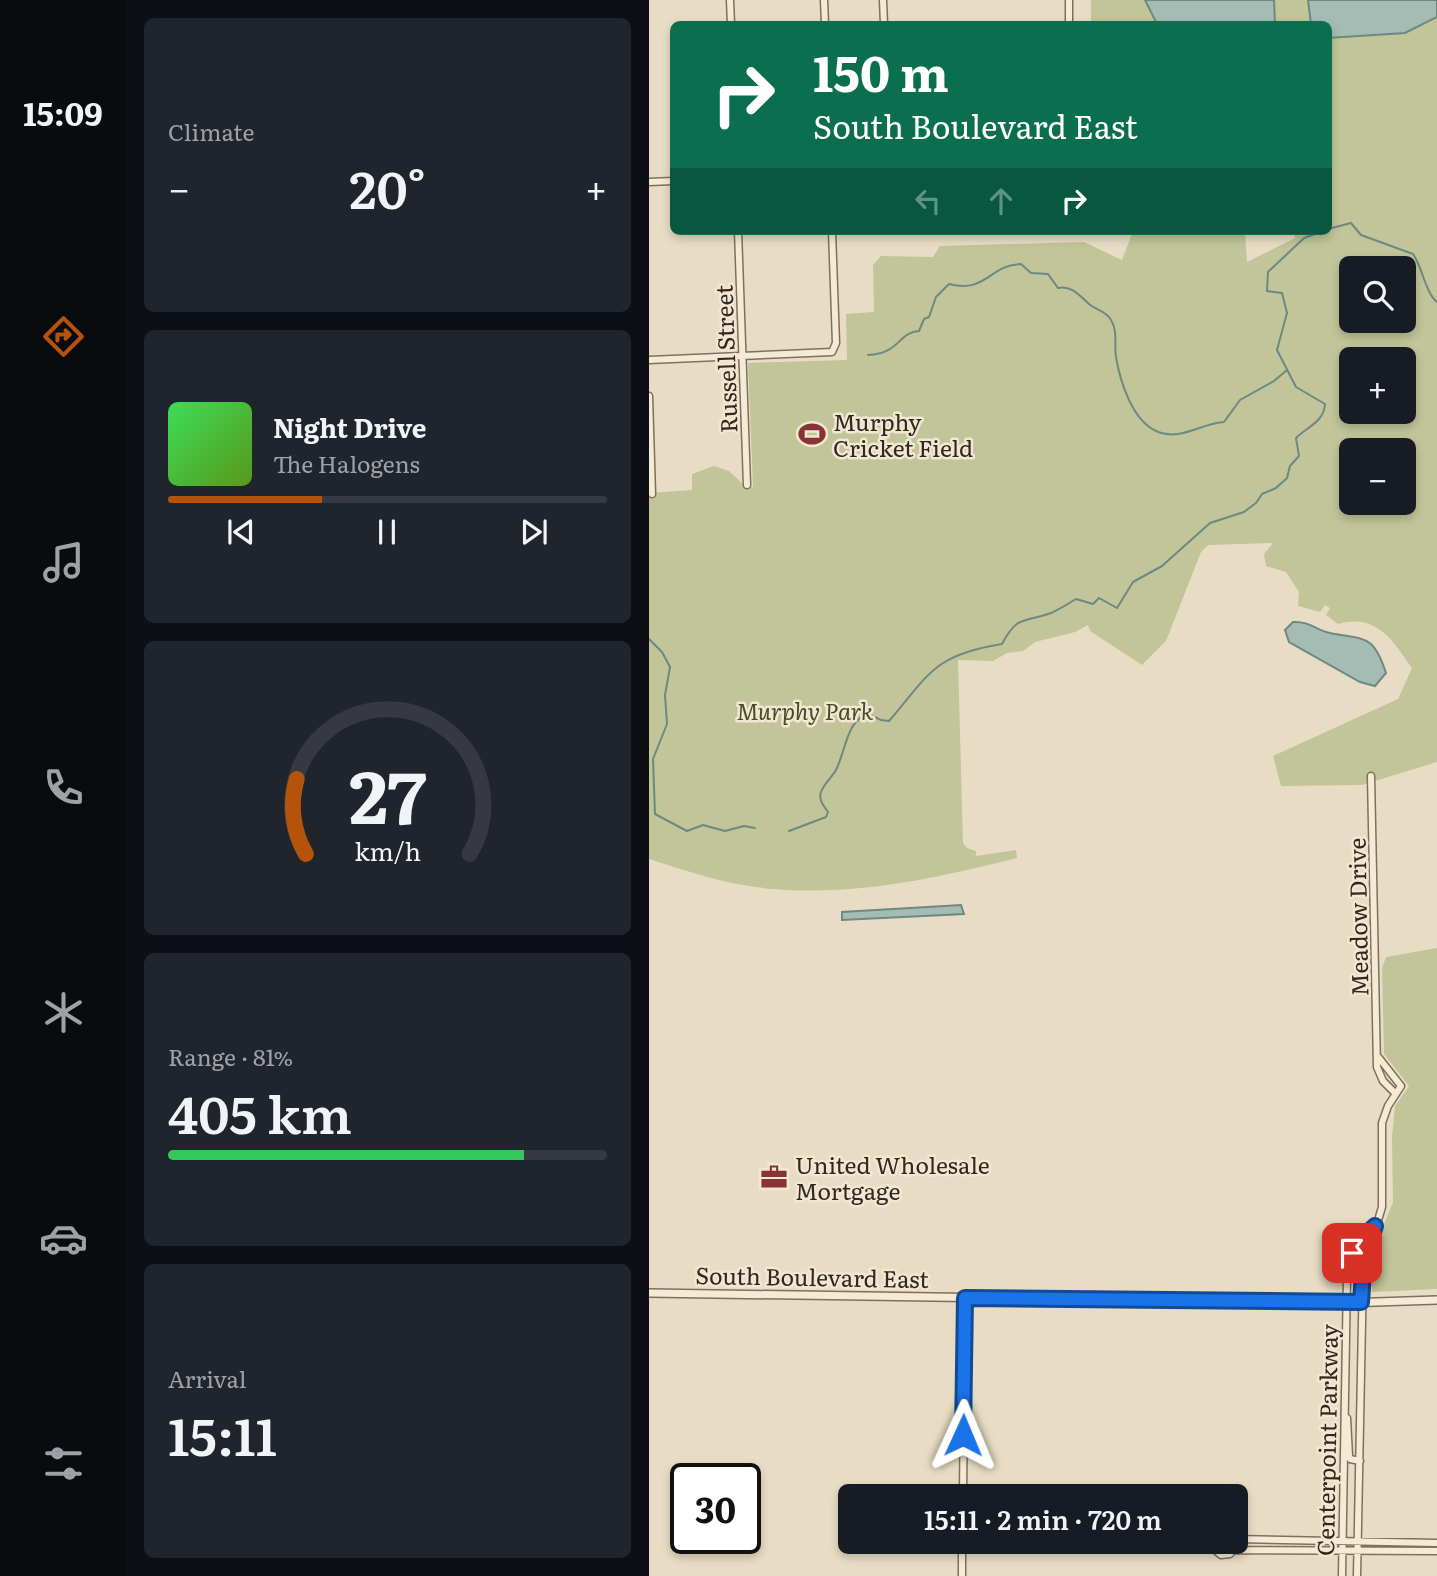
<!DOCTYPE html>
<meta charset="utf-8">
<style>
:root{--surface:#171b24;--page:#20242c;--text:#f1f3f6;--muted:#9ea1a6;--line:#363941;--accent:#b45309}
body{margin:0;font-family:Literata,serif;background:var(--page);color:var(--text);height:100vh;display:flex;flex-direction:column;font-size:26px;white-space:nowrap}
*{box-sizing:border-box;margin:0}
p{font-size:23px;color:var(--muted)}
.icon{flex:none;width:38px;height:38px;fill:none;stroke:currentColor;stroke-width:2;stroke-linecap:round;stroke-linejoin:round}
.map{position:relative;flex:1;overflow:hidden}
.drawer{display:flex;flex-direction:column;gap:18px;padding:18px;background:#0d0f14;width:523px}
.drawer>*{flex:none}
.guide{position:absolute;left:21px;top:21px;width:662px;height:214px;border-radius:10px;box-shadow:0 4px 10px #0003;background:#0b6e4f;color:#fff;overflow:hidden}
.fabs{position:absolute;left:690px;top:256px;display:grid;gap:14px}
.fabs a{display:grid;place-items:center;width:77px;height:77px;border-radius:10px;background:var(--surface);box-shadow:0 4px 10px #0003;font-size:35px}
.speed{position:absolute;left:21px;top:1463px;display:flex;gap:14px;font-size:35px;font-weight:700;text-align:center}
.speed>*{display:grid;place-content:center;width:91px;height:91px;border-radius:50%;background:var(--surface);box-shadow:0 4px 10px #0003;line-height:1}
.speed .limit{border:4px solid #111;border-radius:10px;background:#fff;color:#111}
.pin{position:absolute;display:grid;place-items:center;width:60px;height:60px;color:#fff;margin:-30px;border-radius:14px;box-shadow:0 4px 10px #0006}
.me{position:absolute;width:77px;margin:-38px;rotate:1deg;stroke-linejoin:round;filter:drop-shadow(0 0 5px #0008)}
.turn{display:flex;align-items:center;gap:24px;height:147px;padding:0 28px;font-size:32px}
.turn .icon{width:91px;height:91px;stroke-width:2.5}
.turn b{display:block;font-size:49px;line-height:60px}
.lanes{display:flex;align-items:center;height:66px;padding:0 28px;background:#0003;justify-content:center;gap:35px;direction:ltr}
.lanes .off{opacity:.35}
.big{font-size:52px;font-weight:600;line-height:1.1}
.drawer .tile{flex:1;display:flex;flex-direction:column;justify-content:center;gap:10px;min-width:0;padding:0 24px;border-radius:10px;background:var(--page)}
.drawer .dial{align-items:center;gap:0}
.dial svg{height:182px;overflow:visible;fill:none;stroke:var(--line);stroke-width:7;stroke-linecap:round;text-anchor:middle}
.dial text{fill:var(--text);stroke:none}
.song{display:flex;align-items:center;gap:21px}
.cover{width:84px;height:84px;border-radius:10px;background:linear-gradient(135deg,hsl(130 70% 55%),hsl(90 70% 35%))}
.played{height:7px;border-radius:4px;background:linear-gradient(90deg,var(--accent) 35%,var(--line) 35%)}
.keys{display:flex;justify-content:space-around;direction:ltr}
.heat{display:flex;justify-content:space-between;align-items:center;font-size:38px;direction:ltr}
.charge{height:10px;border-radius:5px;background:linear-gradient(90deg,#34c759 81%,var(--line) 0)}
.trip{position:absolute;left:189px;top:1484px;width:410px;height:70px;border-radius:10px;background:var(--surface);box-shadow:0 4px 10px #0003;font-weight:600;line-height:70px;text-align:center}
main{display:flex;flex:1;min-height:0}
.tab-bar{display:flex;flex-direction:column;width:126px;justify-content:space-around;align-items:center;background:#090b0e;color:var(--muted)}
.tab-bar .icon{width:49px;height:49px}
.tab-bar .current{color:var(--accent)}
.tab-bar b{font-size:32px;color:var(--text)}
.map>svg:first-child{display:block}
.green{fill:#c1c599;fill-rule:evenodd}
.water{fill:#a5bcb5;stroke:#6d8981;stroke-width:2}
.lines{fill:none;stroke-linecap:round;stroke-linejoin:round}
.stream{stroke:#6d8981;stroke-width:2}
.minor-casing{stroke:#816f5c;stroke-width:9}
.tertiary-casing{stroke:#816f5c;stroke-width:10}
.minor{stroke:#f4ebd6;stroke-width:6}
.tertiary{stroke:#f4ebd6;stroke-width:7}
.route-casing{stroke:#114b97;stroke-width:18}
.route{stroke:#1a73e8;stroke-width:12}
.labels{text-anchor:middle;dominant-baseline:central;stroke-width:5;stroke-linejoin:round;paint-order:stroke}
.street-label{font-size:23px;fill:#32281f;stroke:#f1e7d2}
.poi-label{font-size:23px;fill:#32281f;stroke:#f1e7d2;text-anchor:start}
.park-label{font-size:23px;font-style:italic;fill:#444c28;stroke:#f1e7d2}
</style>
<main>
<nav class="tab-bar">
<b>15:09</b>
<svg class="icon current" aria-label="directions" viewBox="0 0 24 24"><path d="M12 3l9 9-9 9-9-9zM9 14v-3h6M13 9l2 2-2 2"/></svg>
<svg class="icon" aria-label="music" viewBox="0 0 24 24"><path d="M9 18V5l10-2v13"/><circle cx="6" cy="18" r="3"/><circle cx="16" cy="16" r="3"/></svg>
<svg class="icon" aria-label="phone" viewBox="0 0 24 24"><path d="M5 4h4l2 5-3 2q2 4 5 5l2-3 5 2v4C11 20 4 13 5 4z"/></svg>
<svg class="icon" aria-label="climate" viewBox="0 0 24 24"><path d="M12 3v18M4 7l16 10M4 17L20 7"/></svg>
<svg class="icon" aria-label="car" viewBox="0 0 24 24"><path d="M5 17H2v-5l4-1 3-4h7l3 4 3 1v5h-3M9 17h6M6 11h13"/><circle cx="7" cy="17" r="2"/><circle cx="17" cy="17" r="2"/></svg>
<svg class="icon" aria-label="filters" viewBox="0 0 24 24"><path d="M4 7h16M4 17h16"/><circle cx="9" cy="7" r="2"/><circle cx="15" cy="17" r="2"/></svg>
</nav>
<section class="drawer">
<div class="tile"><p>Climate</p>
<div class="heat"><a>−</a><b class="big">20°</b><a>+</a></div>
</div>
<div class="tile">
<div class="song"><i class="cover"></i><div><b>Night Drive</b><p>The Halogens</p></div></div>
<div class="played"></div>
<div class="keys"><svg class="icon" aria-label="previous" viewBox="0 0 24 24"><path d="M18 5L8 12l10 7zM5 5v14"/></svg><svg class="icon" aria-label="pause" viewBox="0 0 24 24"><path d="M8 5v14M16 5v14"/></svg><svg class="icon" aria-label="next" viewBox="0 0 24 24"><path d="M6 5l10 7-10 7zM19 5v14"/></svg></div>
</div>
<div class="tile dial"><svg viewBox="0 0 100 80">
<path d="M14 69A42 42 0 1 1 86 69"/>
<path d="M14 69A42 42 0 0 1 10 36" stroke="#b45309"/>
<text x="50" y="56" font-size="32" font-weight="700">27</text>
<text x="50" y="72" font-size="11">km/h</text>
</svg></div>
<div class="tile"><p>Range · 81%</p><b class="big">405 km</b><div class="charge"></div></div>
<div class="tile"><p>Arrival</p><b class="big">15:11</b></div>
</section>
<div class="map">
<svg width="788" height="1576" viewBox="0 0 788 1576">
<rect width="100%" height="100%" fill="#e8ddc4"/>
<path class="green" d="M442 0H496L508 24H442Z
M608 0H662V24H609Z
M788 17V762L713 785 632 786 624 756 749 699 763 668C744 641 728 613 689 624L677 615 681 608 676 605 671 612 649 606 650 592 637 572 617 566 615 554 624 543 559 545 552 552 517 641 493 665 441 631 439 625 426 632 386 642 374 651 358 653 344 661 309 660 314 843 318 848 327 851V856L367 850 368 858C288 878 207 896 125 889 82 886 40 872 0 859V493L43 490V474L65 466 80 471 97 487H104L99 363 198 360 197 314 225 312 224 265 232 256 284 257 291 246 435 242 473 260 484 231H596L598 262 646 238 644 231H679V38L756 33ZM702 268H754V320H702ZM702 359H754V411H702ZM702 450H754V502H702Z
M788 948V1289L723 1292 722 1256 744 1202 743 1137 746 1106 760 1086 735 1054 733 968 737 957Z"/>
<path class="water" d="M496 0H625L626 24H508Z
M659 0H788V17L756 33 679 38V24H662Z
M644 622C660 621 667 630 681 633 715 640 724 633 737 673L726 686 711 682 640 642 636 630Z
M312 905 315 914 193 920V912Z"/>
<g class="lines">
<path class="stream" d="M679 229 702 223 712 235 764 254C773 266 776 292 788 302
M219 355C251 354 249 332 270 331L275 319 280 317 287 297 300 284C337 294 340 265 372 264L382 273 399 274 409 288C423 285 431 296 440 304 447 310 457 311 462 320 469 331 465 345 467 357 471 381 483 420 507 431 531 442 552 423 575 422L591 400 625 381 638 370
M0 639 13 652 21 667 16 695 18 724 4 759 6 814 38 831 54 825 76 831 95 826 106 828
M140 831 177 817 179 812C175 806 169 800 172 792 174 785 183 777 187 770 196 753 198 719 219 714L232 720 240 721C281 673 285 655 353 644 369 614 375 623 402 613 411 609 419 604 427 599L444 604 450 598 468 608 484 582 513 566 561 523 595 512 607 503 613 494 627 488 638 478 641 466 650 456 647 438C658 427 675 422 676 404L647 387 628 350 638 313 633 293 618 291 619 272 655 238 674 231"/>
<g class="minor-casing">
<path id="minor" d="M81 0 82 24
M175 0 176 24
M234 0 235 24
M420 0V24
M0 182 24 181
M89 231 98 485
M0 360 183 352 187 343 183 231
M0 396 3 494
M722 776 728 1067 734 1081 746 1093
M698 1418 700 1456 701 1459 711 1461
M314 1496 316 1298
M586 1539 788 1543
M564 1542 565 1549 572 1555 581 1554 585 1548
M585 1550 788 1551
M313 1576V1542
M693 1576 698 1276 705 1249 726 1226
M708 1576 714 1271 733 1207V1123L739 1106 752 1086 730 1058"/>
</g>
<g class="tertiary-casing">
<path id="tertiary" d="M0 1293 697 1303 788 1300"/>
</g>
<use href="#minor" class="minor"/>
<use href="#tertiary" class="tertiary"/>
</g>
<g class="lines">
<g class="route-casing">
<path id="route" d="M314 1435 316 1298 712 1302 715 1259 726 1226 712 1239 703 1253"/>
</g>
<use href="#route" class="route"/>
</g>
<defs>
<g id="stadium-bare" transform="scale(2.1)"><path d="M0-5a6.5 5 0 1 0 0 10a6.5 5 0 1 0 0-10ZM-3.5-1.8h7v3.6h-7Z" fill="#883436" stroke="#f1e7d2" stroke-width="2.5" paint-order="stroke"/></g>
<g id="office-bare" transform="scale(2.1)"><path d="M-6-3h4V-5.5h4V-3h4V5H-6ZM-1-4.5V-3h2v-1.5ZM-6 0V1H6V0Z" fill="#883436" stroke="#f1e7d2" stroke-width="2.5" paint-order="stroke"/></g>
</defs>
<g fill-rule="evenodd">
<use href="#stadium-bare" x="163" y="434"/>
<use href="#office-bare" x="125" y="1177"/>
</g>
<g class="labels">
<g class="street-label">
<text transform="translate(76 359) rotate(-92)">Russell Street</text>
<text transform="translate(708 917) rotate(-91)">Meadow Drive</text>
<text transform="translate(163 1276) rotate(1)">South Boulevard East</text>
<text transform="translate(677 1440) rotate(-89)">Centerpoint Parkway</text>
</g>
<g class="poi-label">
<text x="184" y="421">Murphy<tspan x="184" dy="26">Cricket Field</tspan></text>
<text x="146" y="1164">United Wholesale<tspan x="146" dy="26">Mortgage</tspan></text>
</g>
<g class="park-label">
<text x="156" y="710">Murphy Park</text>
</g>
</g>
</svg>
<div class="fabs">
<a><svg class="icon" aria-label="search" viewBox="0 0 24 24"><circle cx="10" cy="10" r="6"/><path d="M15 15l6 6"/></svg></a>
<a>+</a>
<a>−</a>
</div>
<div class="speed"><div class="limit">30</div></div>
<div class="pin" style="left:703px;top:1253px;background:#d93025"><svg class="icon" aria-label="arrive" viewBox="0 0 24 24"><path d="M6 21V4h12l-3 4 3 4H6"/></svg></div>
<svg class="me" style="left:314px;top:1435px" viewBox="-20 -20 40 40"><path d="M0-17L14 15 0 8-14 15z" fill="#1a73e8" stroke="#fff" stroke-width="4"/></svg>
<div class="trip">15:11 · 2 min · 720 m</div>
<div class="guide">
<div class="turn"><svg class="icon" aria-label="right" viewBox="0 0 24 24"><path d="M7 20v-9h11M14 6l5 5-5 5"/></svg><div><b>150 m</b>South Boulevard East</div></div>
<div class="lanes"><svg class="icon off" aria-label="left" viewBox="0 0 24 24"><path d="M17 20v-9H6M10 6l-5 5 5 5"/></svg><svg class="icon off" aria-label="ahead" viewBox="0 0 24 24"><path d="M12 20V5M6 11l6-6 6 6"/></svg><svg class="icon" aria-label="right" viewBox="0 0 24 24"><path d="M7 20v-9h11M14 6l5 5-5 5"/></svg></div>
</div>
</div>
</main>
